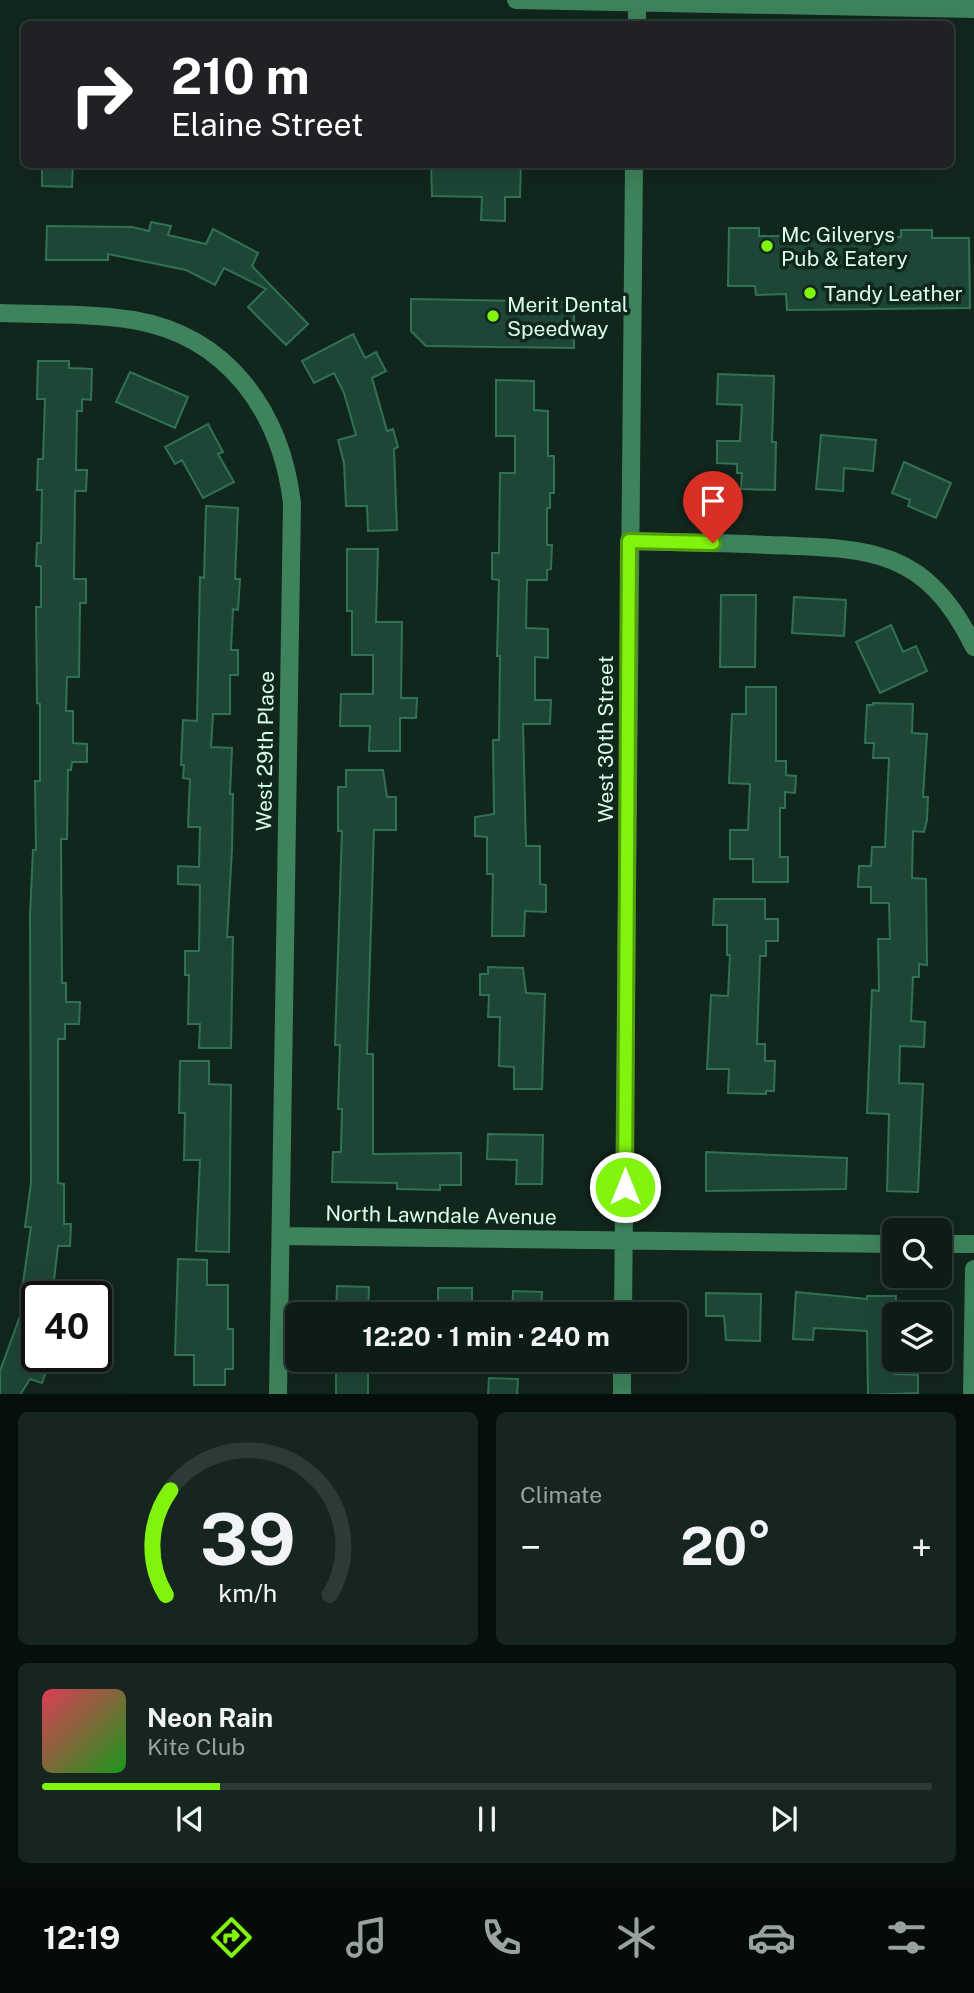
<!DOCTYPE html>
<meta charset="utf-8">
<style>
:root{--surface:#0d1c16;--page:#16251f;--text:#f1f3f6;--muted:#9aa1a1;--line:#2d3a35;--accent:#81f40d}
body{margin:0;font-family:"Public Sans",sans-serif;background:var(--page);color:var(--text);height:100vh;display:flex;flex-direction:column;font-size:26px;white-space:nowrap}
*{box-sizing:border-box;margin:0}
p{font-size:23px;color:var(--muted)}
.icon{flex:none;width:38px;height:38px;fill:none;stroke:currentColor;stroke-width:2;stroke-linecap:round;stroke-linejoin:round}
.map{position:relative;height:1394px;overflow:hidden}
.details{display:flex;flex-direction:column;gap:18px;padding:18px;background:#070f0c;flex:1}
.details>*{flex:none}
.top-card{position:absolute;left:21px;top:21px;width:933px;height:147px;border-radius:10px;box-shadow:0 7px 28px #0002,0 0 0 2px var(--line);background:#202124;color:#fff;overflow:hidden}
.controls{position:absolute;left:882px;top:1218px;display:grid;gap:14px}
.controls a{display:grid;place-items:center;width:70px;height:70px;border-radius:10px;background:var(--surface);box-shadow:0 7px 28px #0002,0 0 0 2px var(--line);font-size:35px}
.speed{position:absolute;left:21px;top:1281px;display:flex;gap:14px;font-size:35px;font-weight:700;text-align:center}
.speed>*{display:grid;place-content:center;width:91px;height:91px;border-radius:50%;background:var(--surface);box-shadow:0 7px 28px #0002,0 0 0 2px var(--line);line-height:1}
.speed .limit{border:4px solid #111;border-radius:10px;background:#fff;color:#111}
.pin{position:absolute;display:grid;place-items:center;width:60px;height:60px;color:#fff;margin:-72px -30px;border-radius:50% 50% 50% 0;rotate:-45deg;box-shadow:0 0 7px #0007}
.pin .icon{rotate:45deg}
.me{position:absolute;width:77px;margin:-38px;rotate:0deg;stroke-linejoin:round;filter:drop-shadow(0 0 5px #0008)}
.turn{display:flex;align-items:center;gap:24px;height:147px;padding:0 35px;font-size:32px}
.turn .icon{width:91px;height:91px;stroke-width:2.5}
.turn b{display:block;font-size:49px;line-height:60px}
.big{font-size:52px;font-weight:700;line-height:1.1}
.details .tile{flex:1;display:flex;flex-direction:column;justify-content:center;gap:10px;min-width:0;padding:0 24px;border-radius:10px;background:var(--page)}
.details .dial{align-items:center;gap:0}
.dial svg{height:182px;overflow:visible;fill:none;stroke:var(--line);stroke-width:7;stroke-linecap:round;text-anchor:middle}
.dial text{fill:var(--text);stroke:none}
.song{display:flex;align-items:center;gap:21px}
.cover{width:84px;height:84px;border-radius:10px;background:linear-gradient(135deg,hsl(350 70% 55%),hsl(120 70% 35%))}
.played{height:7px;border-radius:4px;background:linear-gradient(90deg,var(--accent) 20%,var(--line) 20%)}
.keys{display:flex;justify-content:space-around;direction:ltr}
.heat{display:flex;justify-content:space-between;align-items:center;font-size:38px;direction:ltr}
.details .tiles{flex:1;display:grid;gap:18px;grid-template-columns:1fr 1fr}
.tile:last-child{grid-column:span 2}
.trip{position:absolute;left:285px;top:1302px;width:402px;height:70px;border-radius:10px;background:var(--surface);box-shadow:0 7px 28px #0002,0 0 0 2px var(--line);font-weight:700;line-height:70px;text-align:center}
.dock{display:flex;height:112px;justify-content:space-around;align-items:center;background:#050b09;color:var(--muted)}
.dock .icon{width:49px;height:49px}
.dock .on{color:var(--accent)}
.dock b{font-size:32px;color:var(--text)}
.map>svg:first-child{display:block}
.building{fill:#1d4636;stroke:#317157;stroke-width:2}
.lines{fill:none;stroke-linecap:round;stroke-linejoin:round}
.minor{stroke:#3e835c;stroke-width:18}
.route-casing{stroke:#549f08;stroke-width:18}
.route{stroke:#81f40d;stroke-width:12}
.poi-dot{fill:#81f40d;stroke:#11261d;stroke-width:2.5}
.labels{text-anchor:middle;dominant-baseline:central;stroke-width:7;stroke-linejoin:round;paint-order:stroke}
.poi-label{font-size:21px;fill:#d8fdeb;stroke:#11261d;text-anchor:start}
.street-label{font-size:21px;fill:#d8fdeb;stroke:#11261d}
</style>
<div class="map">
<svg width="974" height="1395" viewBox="0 0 974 1395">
<rect width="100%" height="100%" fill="#11261d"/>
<path class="building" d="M42 164H73L72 187 42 186Z
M431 164H521L520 197H505V221L481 220 482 197 432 196Z
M151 222 171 226 168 235 206 244 213 229 258 253 252 266 308 324 286 345 248 307 266 289 224 268 215 285 186 270 108 254V260H46L47 226 132 227 149 231Z
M729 228H759V236H815V232L845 231 844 237H901V230H932V238H969L970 308 787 310 786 294 756 295 755 286H728Z
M411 299 574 302V348L426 346 411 331Z
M353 334 365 358 376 352 386 371 372 378 387 431 393 429 398 447 394 449 397 530 368 531 367 506H346L344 463 338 440 356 435 344 393 334 373 314 383 302 361Z
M38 361H69V368L92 369 91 400 82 399V411H77L76 470H87L86 491H75L74 579H86V603H80L79 677H67L66 711H73V743L87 744V762H72L71 770H68L67 839H61L62 983H66V1002H80L79 1024H65V1039H58V1183L64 1184V1224H71L70 1246H58L52 1297H37V1356H51L42 1383 30 1379 20 1395H0V1371L27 1297H21L31 1227H25L31 1183 30 915 33 850H36L35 781H40V704L37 703 36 607H41V566H36L37 543H41L42 490H37L38 459H43L45 399H37Z
M130 372 188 397 175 428 116 402Z
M718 374 774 376 772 442H776L775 490 741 489 742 473H737V464L717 463V441H740L742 405 717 404Z
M496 380 534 381V410L548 411V456H554V493H550V508H547V545H552L551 569 547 570V580H527L526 628 548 629V658L535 657V700H551L550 724H523L526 846H540V884L546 885V912L525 911 524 936H492L493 874H487V837L475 836V817L494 814 493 740H499L500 656H497L499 580 492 579V553H499L500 473H515V436H496Z
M208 424 223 452 218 454 234 482 203 498 182 460 175 464 165 447Z
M821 435 876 440 873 471 844 468 843 491 816 489Z
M904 462 951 483 936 518 908 506 910 500 892 493Z
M206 506 238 508 235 579H240L238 610 233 609 231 650H238V675H230V714H213L211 747 232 748 230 794H233L232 849 227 937H233L231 1048H199L200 1024H188L189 975H185V951H199L200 885 178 884V866L199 867 200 827H188L190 779 183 778 184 765H181L183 720 197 721 200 577 204 578Z
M347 549H378L376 622H402L401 698H417L416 718H400V751H369L370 726H340L341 694H373V655H352V611H347Z
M721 595H756L755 667H720Z
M794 597 846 600 844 636 792 633Z
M891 625 903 652 916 646 927 671 880 693 856 642Z
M746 687H776V761H786V775L796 776 795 793 785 792V808H780V857H788V882H753V859H730V830H748L750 784 729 783 732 714H746Z
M873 703 913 704 912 733 927 734 923 797H928L927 820 924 832 913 831 912 878 926 879 927 965 919 964V977H913L911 1021 925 1022 924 1047 900 1046 899 1083 923 1084 918 1192 887 1191 889 1114 867 1113 872 990 879 991 878 939H890L889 903H871V887H858L859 866H871L872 847H885L889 758H873L874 743H865L867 705H873Z
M346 770H383L387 797H396V830H374L367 1054H373V1154L461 1153V1185H440V1190L397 1189V1183L332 1182 333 1152H341L342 1109H338L340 1045H335L342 831H338V787H346Z
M714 899H765V919H778V941H766V956H760L757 1044H765V1061H775L774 1091H766V1094L728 1093 729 1069H707L711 995 728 996 730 955H727V925H713Z
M488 967 523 968 526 993 545 994 542 1089H514V1067L499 1066 500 1017H488L489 995H480V974H488Z
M180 1061H209V1084L231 1085 229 1252 196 1251 200 1160H184L185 1113H179Z
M488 1134 543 1135 542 1184H516L517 1160 487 1159Z
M706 1152 847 1158 846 1189 706 1191Z
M178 1259 207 1260V1285H228V1329H233V1369H225V1385H194V1355H175Z
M337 1286 369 1287 368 1314H336Z
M438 1288H472V1314H438Z
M513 1291 542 1292 541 1314H512Z
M796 1292 867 1299V1296H896L894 1374 918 1375V1393L868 1395 867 1331 814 1328 813 1340 793 1339Z
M706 1293 761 1294 760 1341 726 1340 724 1316H706Z
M336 1360H368V1395H336Z
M489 1378 518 1379 517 1395H488Z"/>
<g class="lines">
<path class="minor" d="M516 0 974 9
M637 24V3
M0 313C44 315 90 313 133 320 228 336 281 412 292 503L278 1395
M629 541C676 542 723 543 769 545 869 548 926 548 974 647
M281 1236 894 1244
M940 1244H974
M623 1314 634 164
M622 1395V1360
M972 1395 974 1269"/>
</g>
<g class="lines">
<g class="route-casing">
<path id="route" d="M625 1187 629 541 713 543"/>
</g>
<use href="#route" class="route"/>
</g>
<g class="poi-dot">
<circle cx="767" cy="246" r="7"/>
<circle cx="810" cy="293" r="7"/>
<circle cx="493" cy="316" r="7"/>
</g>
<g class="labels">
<g class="poi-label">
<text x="781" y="234">Mc Gilverys<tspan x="781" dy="24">Pub &amp; Eatery</tspan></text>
<text x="824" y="293">Tandy Leather</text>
<text x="507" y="304">Merit Dental<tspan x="507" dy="24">Speedway</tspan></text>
</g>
<g class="street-label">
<text transform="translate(605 739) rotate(-90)">West 30th Street</text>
<text transform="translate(265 751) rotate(-89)">West 29th Place</text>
<text transform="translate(441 1215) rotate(1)">North Lawndale Avenue</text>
</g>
</g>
</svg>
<div class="controls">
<a><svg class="icon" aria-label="search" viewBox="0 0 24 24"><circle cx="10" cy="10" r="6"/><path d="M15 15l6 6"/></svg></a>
<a><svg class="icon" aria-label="layers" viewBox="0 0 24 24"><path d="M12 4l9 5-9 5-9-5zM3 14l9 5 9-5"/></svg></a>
</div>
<div class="speed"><div class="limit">40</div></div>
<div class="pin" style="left:713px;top:543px;background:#d93025"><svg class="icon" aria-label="arrive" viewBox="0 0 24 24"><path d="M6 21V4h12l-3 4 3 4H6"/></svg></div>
<svg class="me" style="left:625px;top:1187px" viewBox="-20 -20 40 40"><circle r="17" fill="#81f40d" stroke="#fff" stroke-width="3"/><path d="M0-11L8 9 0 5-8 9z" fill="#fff"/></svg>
<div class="trip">12:20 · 1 min · 240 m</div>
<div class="top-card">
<div class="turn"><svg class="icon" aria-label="right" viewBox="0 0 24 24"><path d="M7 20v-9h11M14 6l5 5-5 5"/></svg><div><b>210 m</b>Elaine Street</div></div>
</div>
</div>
<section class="details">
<div class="tiles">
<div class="tile dial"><svg viewBox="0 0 100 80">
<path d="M14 69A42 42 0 1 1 86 69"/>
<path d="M14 69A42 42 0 0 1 16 23" stroke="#81f40d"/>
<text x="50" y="56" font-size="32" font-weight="700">39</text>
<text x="50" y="72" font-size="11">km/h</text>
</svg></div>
<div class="tile"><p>Climate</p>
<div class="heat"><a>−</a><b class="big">20°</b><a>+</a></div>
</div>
<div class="tile">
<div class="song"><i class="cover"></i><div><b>Neon Rain</b><p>Kite Club</p></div></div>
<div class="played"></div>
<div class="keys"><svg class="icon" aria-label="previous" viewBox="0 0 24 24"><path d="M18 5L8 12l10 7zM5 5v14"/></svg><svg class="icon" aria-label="pause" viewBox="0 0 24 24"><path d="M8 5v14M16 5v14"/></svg><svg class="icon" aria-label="next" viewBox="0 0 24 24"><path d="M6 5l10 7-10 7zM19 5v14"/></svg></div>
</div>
</div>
</section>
<nav class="dock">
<b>12:19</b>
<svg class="icon on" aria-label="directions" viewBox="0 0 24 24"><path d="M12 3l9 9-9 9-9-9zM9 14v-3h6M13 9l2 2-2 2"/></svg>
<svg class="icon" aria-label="music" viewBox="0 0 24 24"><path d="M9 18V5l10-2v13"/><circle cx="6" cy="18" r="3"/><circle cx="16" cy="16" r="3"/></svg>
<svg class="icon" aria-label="phone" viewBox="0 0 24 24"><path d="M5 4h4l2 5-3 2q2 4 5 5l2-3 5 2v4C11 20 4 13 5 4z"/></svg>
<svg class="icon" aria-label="climate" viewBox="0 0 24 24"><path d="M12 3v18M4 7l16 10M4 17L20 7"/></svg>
<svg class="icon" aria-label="car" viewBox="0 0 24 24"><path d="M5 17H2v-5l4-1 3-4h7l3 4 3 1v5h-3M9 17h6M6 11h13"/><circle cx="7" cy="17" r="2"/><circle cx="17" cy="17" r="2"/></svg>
<svg class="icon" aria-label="filters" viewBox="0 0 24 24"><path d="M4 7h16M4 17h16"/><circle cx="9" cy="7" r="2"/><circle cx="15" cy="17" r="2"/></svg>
</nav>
